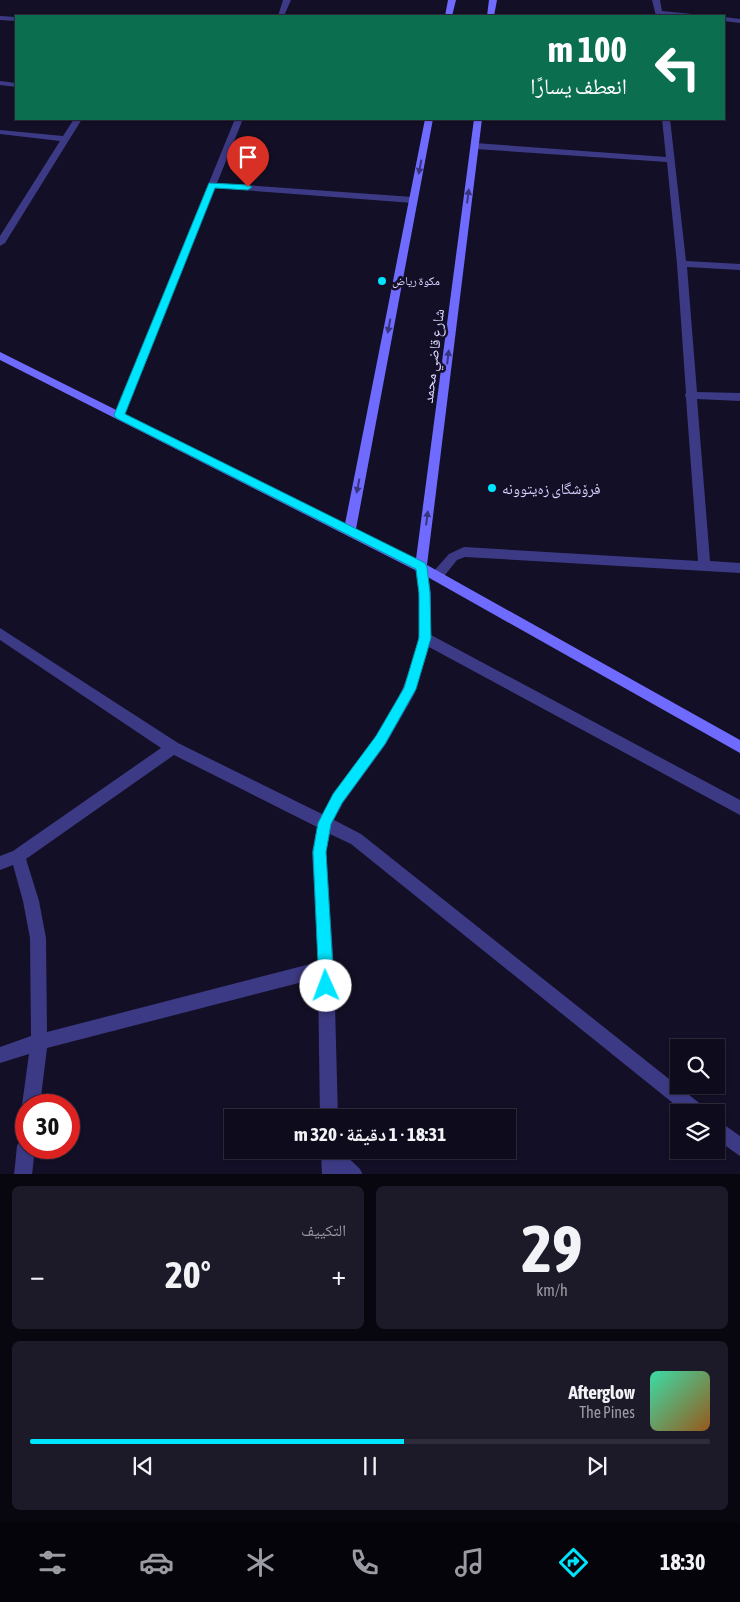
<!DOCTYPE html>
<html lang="ar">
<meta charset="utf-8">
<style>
:root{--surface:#0e0b1c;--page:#1c1929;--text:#f1f3f6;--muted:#9b9ba3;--line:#2e2b3b;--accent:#00e5ff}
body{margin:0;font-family:"Asap Condensed","Noto Naskh Arabic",sans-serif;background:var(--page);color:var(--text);direction:rtl;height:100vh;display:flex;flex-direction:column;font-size:19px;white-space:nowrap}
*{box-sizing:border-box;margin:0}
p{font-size:16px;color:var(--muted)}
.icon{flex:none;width:28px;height:28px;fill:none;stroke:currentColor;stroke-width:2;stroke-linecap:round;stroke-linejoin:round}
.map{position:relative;height:1174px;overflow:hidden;direction:ltr}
.details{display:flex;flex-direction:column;gap:12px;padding:12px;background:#08060f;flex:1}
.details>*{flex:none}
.guide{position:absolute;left:15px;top:15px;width:710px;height:105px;border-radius:0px;box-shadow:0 1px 4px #0004,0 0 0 1px var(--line);direction:rtl;background:#0b6e4f;color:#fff;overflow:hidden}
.buttons{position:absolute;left:670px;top:1039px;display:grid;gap:10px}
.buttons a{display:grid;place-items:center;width:55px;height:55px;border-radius:0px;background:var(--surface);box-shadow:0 1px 4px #0004,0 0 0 1px var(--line);font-size:25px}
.speed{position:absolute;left:15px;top:1094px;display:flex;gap:10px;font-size:25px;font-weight:700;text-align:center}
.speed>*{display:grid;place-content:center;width:65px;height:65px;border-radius:50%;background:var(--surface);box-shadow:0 1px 4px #0004,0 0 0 1px var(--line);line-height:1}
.speed .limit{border:8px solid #d22;background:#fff;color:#111}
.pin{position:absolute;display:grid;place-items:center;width:42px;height:42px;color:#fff;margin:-51px -21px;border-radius:50% 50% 50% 0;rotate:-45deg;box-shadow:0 0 5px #0007}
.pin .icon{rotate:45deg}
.me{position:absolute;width:55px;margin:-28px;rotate:358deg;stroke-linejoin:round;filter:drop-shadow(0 0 4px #0008)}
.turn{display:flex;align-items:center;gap:18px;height:105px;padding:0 15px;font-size:22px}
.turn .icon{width:65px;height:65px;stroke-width:2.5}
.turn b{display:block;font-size:35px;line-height:42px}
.big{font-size:38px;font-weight:700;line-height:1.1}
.details .tile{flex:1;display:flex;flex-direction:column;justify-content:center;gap:8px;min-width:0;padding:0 18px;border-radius:8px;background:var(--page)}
.details .dial{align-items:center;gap:0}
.dial b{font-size:65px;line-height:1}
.song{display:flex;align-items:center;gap:15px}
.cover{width:60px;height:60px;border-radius:8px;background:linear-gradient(135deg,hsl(160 70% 55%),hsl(30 70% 35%))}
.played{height:5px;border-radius:2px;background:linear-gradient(90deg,var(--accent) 55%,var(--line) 55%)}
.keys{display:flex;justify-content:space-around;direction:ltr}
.heat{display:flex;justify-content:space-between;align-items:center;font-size:28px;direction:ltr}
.details .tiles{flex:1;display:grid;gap:12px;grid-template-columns:1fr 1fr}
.tile:last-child{grid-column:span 2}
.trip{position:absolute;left:224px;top:1109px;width:292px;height:50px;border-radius:0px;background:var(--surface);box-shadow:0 1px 4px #0004,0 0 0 1px var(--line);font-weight:700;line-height:50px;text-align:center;direction:rtl}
.tab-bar{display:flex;height:80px;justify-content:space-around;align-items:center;background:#06040b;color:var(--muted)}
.tab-bar .icon{width:35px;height:35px}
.tab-bar .active{color:var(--accent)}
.tab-bar b{font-size:22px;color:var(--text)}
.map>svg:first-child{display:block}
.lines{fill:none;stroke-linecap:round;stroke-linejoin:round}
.street{fill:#3d3a85;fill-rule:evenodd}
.secondary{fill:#6f6bff;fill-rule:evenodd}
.oneway{fill:#38347d}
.route{fill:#00e5ff;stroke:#0095a6}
.poi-dot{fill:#00e5ff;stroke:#130f26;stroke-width:2}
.labels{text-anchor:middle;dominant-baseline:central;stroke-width:5;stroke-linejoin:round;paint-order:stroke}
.far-poi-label{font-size:12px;fill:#d9d4ff;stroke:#130f26;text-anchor:start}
.street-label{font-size:15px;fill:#d9d4ff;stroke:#130f26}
.poi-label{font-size:15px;fill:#d9d4ff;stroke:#130f26;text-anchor:start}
</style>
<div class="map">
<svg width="740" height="1175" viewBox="0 0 740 1175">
<rect width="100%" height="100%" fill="#130f26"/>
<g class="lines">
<path class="street" d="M283 0H291L284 16H278Z
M652 0H660L662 11 692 14 696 16H656Z
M0 16 16 17V21L0 20Z
M724 17 740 19V23L724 21Z
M0 81 16 83V87L0 85Z
M74 119H82L5 243 0 246V236L60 141 0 134V130L63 136Z
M235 119H243L217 183 413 197 417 200 413 203 215 188 124 415 123 418H115L114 415Z
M662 119H670L686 261 740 264V270L687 267 697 392 740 393V401L697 399 710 561 740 563V573L465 557 457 560 441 580H433L431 576 433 572 449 554 464 547 698 561 686 398 685 395 686 393 677 264 667 162 475 149 471 146 475 143 666 157Z
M421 562 425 563 427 567 431 593V635L740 800V815L429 647 415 693 386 744 343 803 334 820 361 834 703 1106 705 1112H684L351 844 330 834 326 852 334 968 338 1118H320L318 978 47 1048 40 1105H26L25 1111 22 1105 29 1054 0 1063V1047L31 1036 30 938 23 901 13 865 0 870V856L13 851 161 748 0 640V628L178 743 322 814C337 786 358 763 376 736 395 707 412 674 418 639 423 616 418 590 415 567L417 563ZM174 755 317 827 312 852 318 962 47 1032 46 938 39 901 26 859Z
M716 1119 740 1136V1156L716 1139Z
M26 1137V1148H35L32 1175H14L17 1146 20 1140Z
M321 1150H340L360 1169 363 1175H322Z"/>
<path class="secondary" d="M448 0H456L452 16H445Z
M489 0H497L494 16H487Z
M425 119H433L356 529 416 559 474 119H482L427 565 740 740V753L417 571 0 360V352L345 524Z"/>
</g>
<defs><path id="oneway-solid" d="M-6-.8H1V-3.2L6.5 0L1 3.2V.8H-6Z" transform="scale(1.25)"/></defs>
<g class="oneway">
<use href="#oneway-solid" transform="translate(420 167) rotate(101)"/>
<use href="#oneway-solid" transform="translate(468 196) rotate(-83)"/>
<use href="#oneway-solid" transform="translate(389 326) rotate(101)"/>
<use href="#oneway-solid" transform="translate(448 357) rotate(-83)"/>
<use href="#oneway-solid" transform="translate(358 486) rotate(101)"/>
<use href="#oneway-solid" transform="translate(427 518) rotate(-83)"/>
</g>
<path class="route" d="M209 183 248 185 252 187 248 190 215 188 125 414 425 563 427 567 430 593 431 638 416 689 385 744 342 803 331 824 326 852 334 986 332 992 326 994 321 992 319 986 313 852 318 823 333 794 376 736 404 688 419 638V593L416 569 116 418 114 415Z"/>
<g class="poi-dot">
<circle cx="382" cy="281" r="5"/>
<circle cx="492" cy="488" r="5"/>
</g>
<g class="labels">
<g class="far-poi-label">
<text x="392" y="281">مكوة رياض</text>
</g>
<g class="street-label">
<text transform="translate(433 356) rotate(-83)">شارع قاضي محمد</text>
</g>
<g class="poi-label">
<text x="502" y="488">فرۆشگای زەیتوونە</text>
</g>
</g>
</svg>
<div class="buttons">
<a><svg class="icon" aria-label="search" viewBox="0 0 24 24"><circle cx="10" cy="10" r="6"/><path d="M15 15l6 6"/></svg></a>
<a><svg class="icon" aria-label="layers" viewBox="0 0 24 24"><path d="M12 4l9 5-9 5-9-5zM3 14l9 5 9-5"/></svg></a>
</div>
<div class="speed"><div class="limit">30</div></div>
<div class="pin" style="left:248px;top:187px;background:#d93025"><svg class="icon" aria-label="arrive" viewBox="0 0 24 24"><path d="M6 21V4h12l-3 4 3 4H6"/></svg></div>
<svg class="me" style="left:326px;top:986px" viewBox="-20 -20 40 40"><circle r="19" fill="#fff"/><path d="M0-13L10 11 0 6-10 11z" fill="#00e5ff"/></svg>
<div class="trip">18:31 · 1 دقيقة · 320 m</div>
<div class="guide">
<div class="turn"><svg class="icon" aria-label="left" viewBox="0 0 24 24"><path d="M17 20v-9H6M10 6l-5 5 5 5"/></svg><div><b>100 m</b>انعطف يسارًا</div></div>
</div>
</div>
<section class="details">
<div class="tiles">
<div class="tile dial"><b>29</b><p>km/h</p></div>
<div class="tile"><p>التكييف</p>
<div class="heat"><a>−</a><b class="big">20°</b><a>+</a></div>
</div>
<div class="tile">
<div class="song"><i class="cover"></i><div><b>Afterglow</b><p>The Pines</p></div></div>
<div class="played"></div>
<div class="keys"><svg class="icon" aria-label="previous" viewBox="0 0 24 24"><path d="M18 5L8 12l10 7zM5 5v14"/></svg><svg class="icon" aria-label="pause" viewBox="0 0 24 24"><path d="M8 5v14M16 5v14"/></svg><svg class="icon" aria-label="next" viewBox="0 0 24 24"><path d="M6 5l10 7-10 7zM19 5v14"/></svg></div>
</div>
</div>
</section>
<nav class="tab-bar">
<b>18:30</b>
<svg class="icon active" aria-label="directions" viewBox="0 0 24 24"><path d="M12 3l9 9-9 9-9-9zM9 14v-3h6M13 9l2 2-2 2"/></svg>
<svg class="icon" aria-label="music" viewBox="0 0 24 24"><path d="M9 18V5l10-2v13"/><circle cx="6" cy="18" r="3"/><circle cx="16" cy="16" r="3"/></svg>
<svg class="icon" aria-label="phone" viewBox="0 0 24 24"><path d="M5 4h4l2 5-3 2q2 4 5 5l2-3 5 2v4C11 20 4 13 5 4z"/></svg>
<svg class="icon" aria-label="climate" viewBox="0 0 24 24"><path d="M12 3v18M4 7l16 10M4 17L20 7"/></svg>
<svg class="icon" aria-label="car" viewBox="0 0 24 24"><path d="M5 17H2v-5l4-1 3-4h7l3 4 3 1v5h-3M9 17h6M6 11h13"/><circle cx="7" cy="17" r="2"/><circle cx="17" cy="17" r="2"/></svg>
<svg class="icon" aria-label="filters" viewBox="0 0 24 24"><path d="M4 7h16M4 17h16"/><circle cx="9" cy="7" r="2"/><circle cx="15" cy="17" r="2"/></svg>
</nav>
